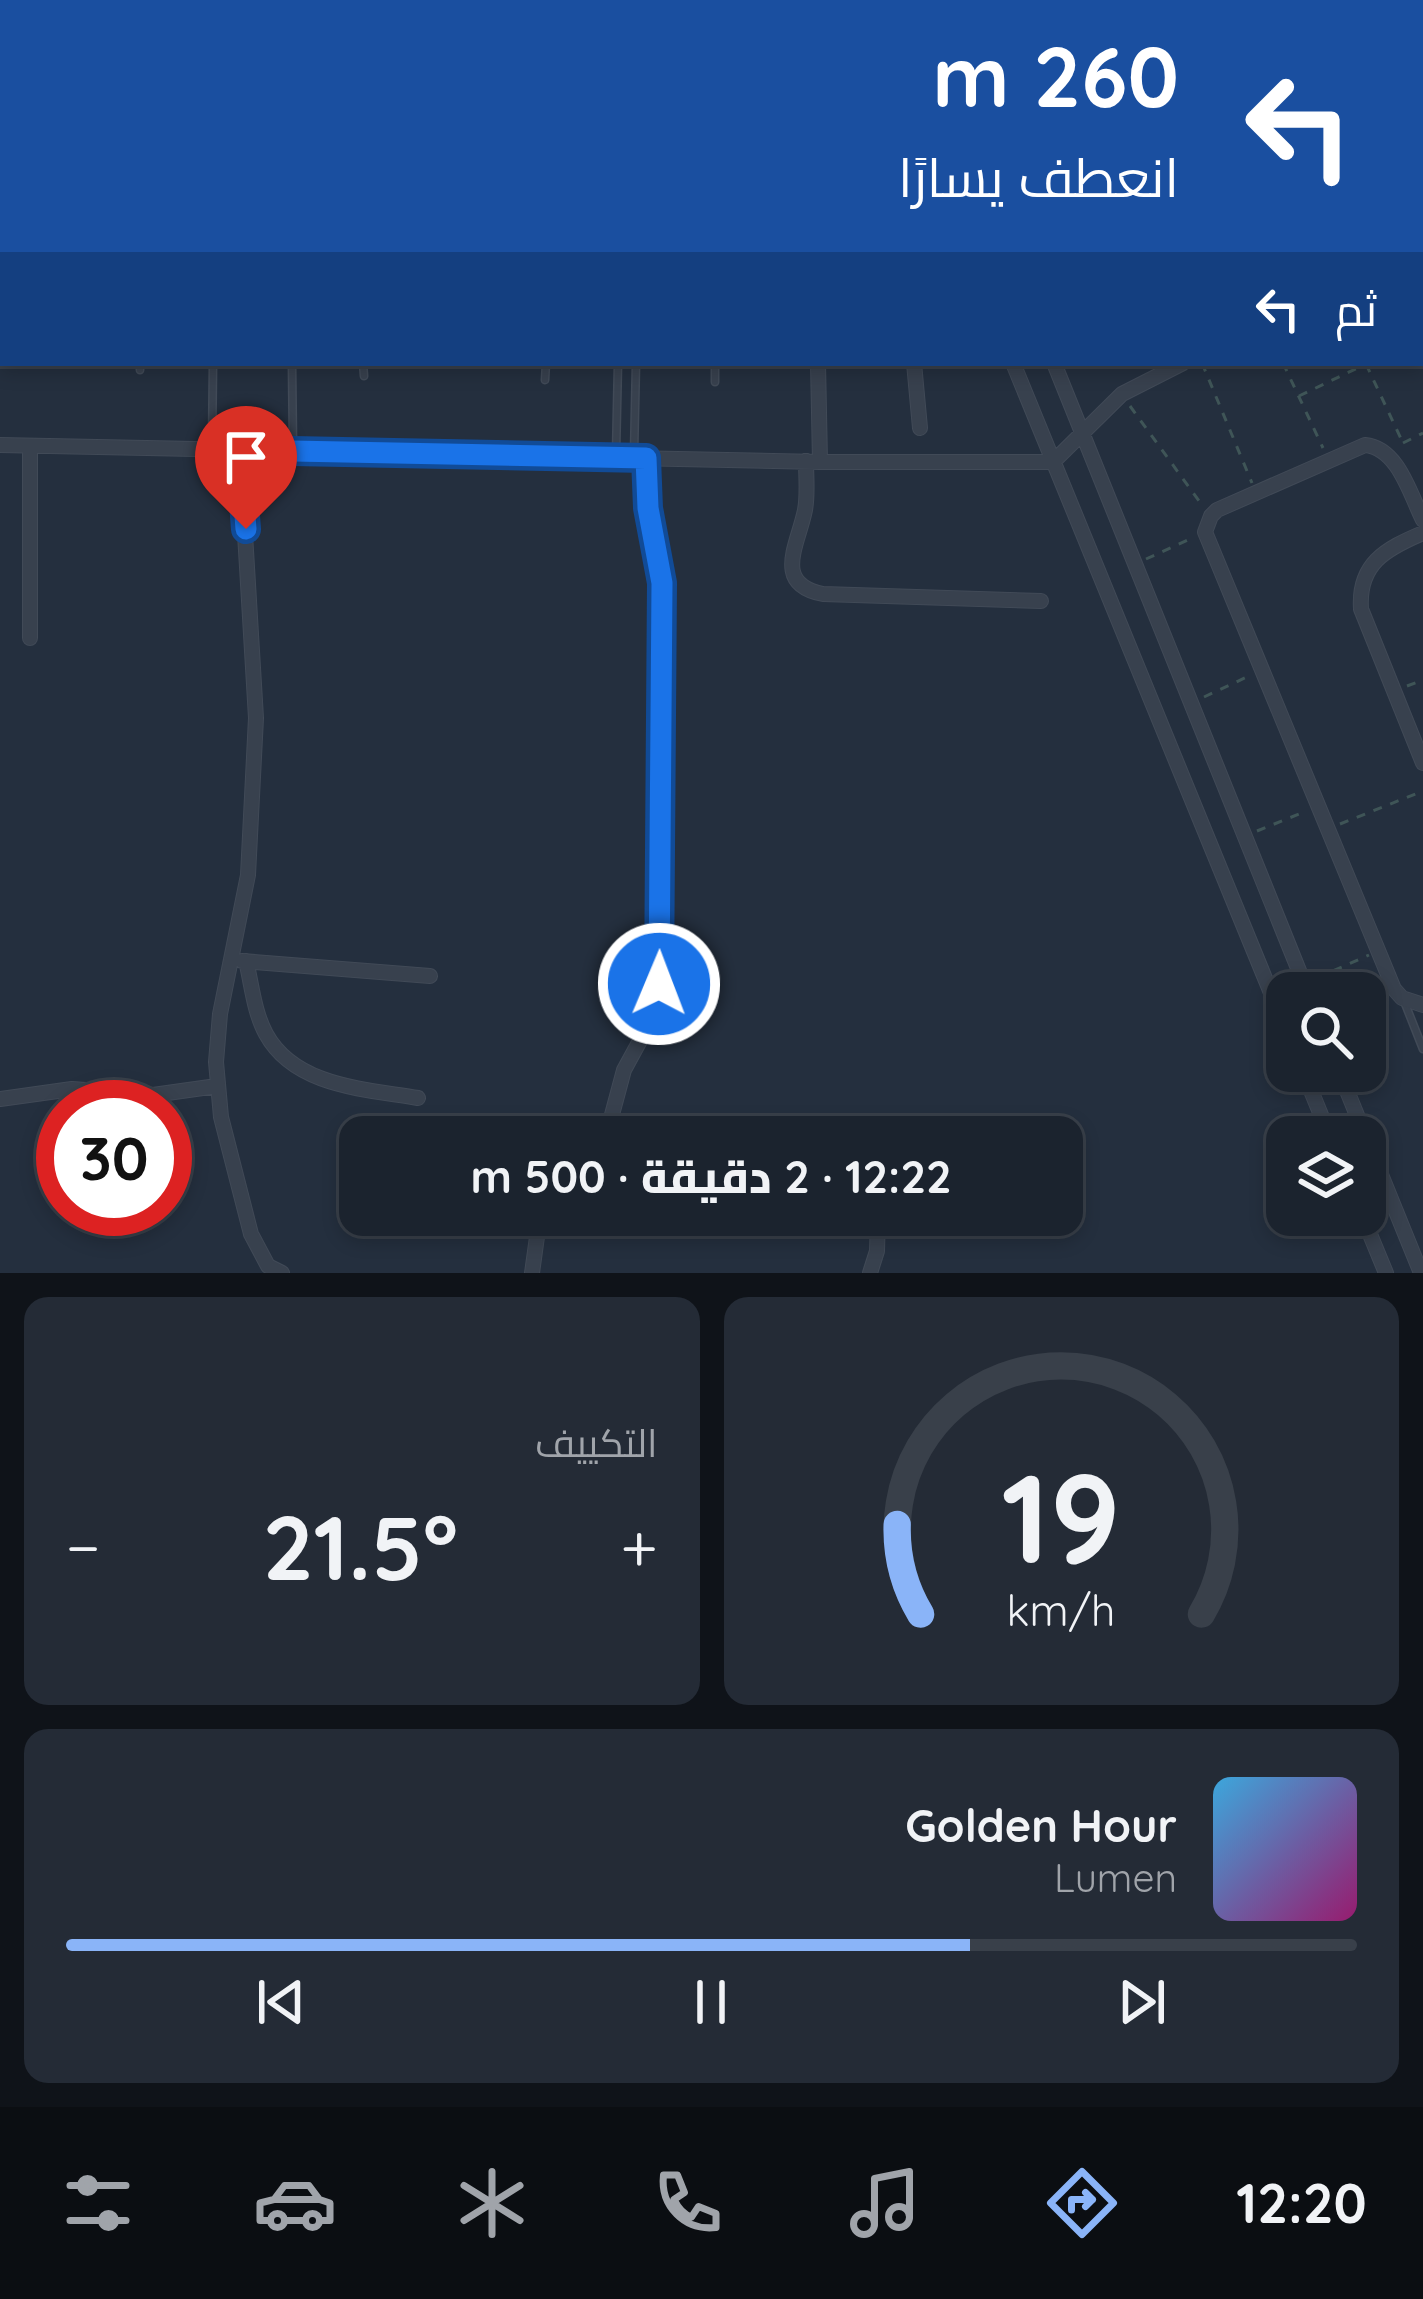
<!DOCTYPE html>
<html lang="ar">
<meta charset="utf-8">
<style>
:root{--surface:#1b232e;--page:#242b36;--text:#f1f3f6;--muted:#a0a4aa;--line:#39404a;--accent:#8ab4f8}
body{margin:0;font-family:Quicksand,Cairo,sans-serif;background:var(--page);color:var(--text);direction:rtl;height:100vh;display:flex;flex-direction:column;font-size:45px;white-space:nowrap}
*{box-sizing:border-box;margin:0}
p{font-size:39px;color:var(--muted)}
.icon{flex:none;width:66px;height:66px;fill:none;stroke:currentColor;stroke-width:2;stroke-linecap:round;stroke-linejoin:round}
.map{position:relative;height:1273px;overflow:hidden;direction:ltr}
.side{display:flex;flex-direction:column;gap:24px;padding:24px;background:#0f1319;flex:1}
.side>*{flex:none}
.hud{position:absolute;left:0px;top:0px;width:1425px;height:366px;box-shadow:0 6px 18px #0003,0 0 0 3px var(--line);direction:rtl;background:#1a4fa0;color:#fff;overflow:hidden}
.controls{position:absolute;left:1266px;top:972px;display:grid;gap:24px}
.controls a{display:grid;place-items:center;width:120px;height:120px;border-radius:24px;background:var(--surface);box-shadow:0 6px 18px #0003,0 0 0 3px var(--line);font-size:60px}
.speed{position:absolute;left:36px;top:1080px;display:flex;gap:24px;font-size:60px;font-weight:700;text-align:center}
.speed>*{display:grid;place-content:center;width:156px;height:156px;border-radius:50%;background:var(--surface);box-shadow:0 6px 18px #0003,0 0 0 3px var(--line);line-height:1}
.speed .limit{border:18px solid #d22;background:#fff;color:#111}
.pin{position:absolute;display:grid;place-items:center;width:102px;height:102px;color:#fff;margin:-123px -51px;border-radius:50% 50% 50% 0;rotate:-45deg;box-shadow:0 0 12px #0007}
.pin .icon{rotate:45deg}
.me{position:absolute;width:132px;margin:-66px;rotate:1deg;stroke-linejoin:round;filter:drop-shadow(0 0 9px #0008)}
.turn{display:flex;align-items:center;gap:42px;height:252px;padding:0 48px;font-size:54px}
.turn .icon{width:156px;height:156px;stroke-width:2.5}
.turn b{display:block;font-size:84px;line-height:102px}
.then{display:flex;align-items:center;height:114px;padding:0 48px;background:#0003;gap:24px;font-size:45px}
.big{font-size:90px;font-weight:800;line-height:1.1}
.side .card{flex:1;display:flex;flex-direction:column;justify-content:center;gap:18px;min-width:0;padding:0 42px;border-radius:24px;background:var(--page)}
.side .dial{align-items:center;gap:0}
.dial svg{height:312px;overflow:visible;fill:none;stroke:var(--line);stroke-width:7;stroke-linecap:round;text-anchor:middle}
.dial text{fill:var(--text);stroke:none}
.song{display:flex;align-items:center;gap:36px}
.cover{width:144px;height:144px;border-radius:18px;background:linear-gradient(135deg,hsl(200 70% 55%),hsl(320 70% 35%))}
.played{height:12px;border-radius:6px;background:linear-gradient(90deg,var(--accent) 70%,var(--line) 70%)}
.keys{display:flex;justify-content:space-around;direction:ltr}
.heat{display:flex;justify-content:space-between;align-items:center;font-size:66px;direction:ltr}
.side .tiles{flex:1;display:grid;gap:24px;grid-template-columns:1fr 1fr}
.card:last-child{grid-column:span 2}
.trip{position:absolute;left:339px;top:1116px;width:744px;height:120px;border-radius:24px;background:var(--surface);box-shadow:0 6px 18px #0003,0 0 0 3px var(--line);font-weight:800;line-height:120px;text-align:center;direction:rtl}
.tab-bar{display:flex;height:192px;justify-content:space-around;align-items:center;background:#0b0e12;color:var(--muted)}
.tab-bar .icon{width:84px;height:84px}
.tab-bar .on{color:var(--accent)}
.tab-bar b{font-size:54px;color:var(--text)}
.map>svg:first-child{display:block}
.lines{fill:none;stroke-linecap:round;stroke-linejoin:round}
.service-casing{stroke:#414a57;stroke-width:9}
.minor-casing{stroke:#414a57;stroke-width:16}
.path{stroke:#3f5557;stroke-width:3;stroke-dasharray:9 9;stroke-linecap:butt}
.service{stroke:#38414e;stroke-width:6}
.minor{stroke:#38414e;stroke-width:14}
.route-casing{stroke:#114b97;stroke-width:30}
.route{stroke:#1a73e8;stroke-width:21}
</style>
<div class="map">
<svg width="1423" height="1273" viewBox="0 0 1423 1273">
<rect width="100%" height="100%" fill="#242f3e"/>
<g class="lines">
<g class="service-casing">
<path id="service" d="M292 363 293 447
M363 363 364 376
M715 363V382
M140 370V363
M545 380 546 363
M212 446 213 363
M616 454 618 363
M634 454 636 363
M1404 1001 1423 1049"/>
</g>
<g class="minor-casing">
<path id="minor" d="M1145 0 1147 3
M520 3V0
M1085 3 1090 0
M1224 3 1229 0
M1286 3 1291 0
M0 74 3 75
M0 141H3
M0 176H3
M1422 241H1423
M818 363 820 462
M914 363 920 428
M1013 363 1287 1032
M1054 363 1308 993
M0 445 820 462H1053L1122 394 1183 363
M30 446V638
M240 450 256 718 248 875 220 1014 216 1062 221 1117 251 1234 268 1266 282 1273
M806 461C806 477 808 494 805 510 798 545 772 584 823 594L1041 601
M1423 520C1410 494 1398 448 1365 445L1217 510 1211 516 1205 532 1394 989 1402 998 1423 1005
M1423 533C1385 549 1358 564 1361 609L1423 763
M242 961 430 976
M246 961C252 986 254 1012 266 1034 295 1087 366 1089 418 1098
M1303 1071 1330 1137
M1339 1071 1421 1273
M0 1099 72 1089 153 1095 217 1086
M606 1137 624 1070 654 1015 659 984 662 583 648 508 646 458
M880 1137 881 1122
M764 1215H775
M1362 1215 1386 1273
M532 1273 540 1215
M870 1273 877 1251 878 1215"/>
</g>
<path class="path" d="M230 0V3
M912 0V3
M933 3 939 0
M1422 337H1423
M1202 363 1252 483
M1283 363 1323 448
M1366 364 1403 443
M1299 396 1368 363
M1130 406 1202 505
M1403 443 1423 433
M1146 559 1192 538
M1407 686 1423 680
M1204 697 1249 676
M1340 824 1423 791
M1257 831 1304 812
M1317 978 1369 955"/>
<use href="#service" class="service"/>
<use href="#minor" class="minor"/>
</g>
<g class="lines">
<g class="route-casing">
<path id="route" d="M246 529 240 450 646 458 648 508 662 583 659 984"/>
</g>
<use href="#route" class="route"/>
</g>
</svg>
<div class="controls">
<a><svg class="icon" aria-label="search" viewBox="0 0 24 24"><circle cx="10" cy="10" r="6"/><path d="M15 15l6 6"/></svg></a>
<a><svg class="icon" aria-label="layers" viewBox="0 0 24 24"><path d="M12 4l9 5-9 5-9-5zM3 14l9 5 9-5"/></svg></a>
</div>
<div class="speed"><div class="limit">30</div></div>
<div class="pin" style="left:246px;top:529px;background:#d93025"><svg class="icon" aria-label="arrive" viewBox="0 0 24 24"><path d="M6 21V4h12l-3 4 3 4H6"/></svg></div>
<svg class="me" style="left:659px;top:984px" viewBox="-20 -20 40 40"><circle r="17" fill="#1a73e8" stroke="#fff" stroke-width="3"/><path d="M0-11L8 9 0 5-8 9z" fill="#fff"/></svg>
<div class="trip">12:22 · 2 دقيقة · 500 m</div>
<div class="hud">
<div class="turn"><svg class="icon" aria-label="left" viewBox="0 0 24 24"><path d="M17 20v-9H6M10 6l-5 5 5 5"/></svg><div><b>260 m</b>انعطف يسارًا</div></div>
<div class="then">ثم<svg class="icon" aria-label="left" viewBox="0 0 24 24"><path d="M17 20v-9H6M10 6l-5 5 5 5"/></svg></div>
</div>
</div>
<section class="side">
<div class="tiles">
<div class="card dial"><svg viewBox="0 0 100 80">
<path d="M14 69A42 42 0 1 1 86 69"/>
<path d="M14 69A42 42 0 0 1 8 46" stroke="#8ab4f8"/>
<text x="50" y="56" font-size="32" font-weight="700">19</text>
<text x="50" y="72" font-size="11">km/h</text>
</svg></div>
<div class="card"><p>التكييف</p>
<div class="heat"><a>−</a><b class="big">21.5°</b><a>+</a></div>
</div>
<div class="card">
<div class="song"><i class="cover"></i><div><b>Golden Hour</b><p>Lumen</p></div></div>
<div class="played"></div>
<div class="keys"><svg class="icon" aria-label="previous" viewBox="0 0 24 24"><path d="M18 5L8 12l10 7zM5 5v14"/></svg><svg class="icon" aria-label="pause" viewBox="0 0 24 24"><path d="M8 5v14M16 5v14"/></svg><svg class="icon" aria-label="next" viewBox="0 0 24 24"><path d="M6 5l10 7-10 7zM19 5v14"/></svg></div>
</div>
</div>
</section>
<nav class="tab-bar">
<b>12:20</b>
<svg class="icon on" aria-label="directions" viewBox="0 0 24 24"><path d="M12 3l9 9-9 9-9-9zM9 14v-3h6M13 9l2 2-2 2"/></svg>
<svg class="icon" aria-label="music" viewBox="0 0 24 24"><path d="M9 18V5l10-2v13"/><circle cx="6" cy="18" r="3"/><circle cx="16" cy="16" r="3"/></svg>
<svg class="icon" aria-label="phone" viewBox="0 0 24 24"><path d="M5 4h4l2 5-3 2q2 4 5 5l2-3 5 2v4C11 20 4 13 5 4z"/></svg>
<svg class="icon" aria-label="climate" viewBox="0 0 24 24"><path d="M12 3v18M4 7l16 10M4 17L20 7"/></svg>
<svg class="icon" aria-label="car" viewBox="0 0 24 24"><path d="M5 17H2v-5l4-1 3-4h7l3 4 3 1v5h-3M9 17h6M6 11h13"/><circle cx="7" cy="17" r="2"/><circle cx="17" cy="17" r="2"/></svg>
<svg class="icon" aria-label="filters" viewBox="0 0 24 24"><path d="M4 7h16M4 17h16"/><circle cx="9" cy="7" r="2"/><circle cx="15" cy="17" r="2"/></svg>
</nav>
